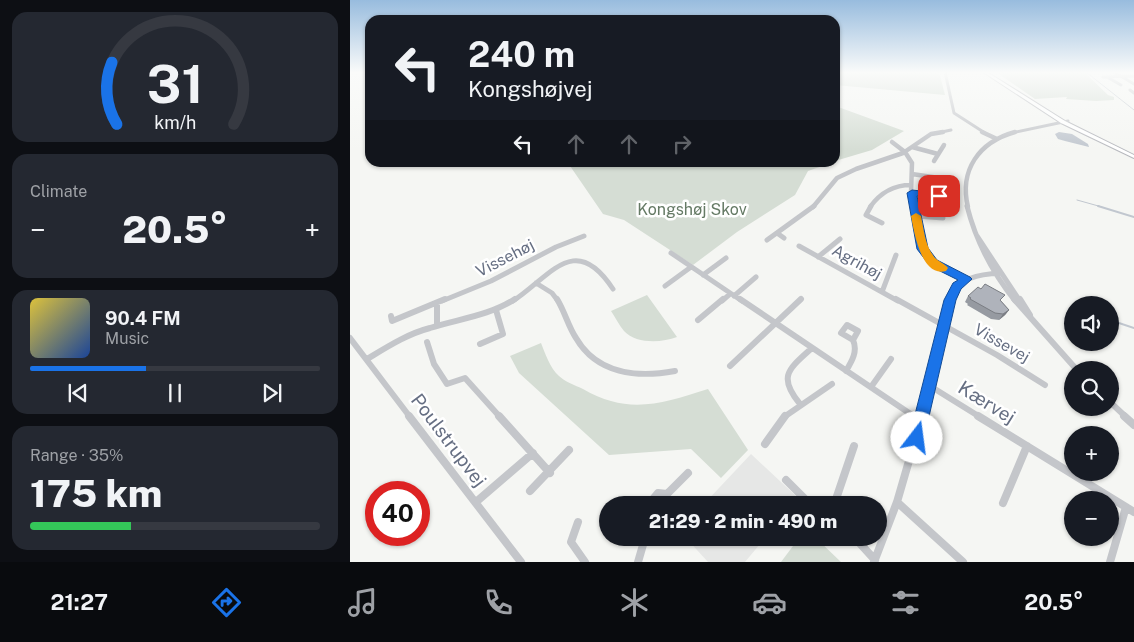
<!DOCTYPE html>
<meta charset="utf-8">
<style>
:root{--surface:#171b24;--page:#242831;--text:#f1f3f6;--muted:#9ea1a6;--line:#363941;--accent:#1a73e8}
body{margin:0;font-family:"Public Sans",sans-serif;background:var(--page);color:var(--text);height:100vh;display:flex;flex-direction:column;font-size:19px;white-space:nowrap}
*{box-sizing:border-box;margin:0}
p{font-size:16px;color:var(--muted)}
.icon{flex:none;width:28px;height:28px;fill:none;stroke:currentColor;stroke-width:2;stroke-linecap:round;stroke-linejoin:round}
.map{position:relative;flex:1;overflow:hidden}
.drawer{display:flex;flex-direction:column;gap:12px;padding:12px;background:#0d0f14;width:350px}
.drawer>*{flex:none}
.banner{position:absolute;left:15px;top:15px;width:475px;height:152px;border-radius:15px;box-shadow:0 1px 4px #0004;background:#171b24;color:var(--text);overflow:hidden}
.fabs{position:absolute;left:714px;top:296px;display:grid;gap:10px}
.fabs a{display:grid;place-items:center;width:55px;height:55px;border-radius:50%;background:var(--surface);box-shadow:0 1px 4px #0004;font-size:25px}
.speed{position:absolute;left:15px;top:481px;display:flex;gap:10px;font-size:25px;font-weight:700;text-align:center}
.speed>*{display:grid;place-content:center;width:65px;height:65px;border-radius:50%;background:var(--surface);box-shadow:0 1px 4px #0004;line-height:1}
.speed .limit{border:8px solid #d22;background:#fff;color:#111}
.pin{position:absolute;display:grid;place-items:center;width:42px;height:42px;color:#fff;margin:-21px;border-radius:10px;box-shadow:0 2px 8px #0006}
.me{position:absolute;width:55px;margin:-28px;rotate:15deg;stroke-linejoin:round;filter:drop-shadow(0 0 4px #0008)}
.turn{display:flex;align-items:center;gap:18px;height:105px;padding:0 20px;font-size:22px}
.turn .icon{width:65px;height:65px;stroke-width:2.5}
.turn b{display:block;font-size:35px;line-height:42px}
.lanes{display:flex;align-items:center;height:48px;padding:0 20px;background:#0003;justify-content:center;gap:25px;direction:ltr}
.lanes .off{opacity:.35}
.big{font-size:38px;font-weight:800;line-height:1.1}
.drawer .widget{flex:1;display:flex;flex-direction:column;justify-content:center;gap:8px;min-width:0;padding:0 18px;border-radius:15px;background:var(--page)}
.drawer .dial{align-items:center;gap:0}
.dial svg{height:130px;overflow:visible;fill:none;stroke:var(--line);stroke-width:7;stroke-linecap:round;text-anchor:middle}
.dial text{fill:var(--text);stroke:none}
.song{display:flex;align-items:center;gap:15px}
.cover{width:60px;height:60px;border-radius:8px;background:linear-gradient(135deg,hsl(50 70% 55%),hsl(220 70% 35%))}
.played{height:5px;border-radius:2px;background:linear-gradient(90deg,var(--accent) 40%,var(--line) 40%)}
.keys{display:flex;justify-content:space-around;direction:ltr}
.heat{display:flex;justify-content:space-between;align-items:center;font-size:28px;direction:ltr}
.charge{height:8px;border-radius:4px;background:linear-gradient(90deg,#34c759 35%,var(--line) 0)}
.trip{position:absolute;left:249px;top:496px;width:288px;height:50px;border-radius:25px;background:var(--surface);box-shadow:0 1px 4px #0004;font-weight:800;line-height:50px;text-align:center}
.menu{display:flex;height:80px;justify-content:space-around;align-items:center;background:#090b0e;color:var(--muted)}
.menu .icon{width:35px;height:35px}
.menu .selected{color:var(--accent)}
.menu b{font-size:22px;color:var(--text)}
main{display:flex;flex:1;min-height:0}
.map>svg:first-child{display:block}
.built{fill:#e6e7e6}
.green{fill:#d5ddd4}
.water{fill:#c1c7cf}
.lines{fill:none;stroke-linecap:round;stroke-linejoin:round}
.stream-far1{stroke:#c1c7cf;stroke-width:1}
.stream{stroke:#c1c7cf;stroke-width:2}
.major-casing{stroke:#b7b9be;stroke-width:2}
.minor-far4{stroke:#c4c6ca;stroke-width:3}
.minor-far3{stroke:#c4c6ca;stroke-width:4.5}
.minor-far2{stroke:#c4c6ca;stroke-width:5}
.minor-far1{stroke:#c4c6ca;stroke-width:6}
.minor{stroke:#c4c6ca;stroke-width:8}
.major{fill:#fff;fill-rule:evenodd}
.wall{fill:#969aa1}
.shaded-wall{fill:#7a7d83}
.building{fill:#afb3bb;stroke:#7a7d83}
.route{fill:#1a73e8;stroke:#114b97}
.slow{fill:#f59e0b}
.labels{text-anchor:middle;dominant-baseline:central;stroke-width:5;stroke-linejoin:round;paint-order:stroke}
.park-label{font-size:16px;fill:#657a65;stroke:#fff}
.street-label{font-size:16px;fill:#666f83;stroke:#fff}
.near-street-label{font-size:19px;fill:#666f83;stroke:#fff}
</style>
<main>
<section class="drawer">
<div class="widget dial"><svg viewBox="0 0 100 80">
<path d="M14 69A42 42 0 1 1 86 69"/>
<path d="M14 69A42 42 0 0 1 11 31" stroke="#1a73e8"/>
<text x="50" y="56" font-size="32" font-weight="700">31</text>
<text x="50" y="72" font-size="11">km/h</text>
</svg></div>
<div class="widget"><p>Climate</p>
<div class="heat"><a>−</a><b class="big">20.5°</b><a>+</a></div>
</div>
<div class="widget">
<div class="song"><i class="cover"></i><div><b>90.4 FM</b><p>Music</p></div></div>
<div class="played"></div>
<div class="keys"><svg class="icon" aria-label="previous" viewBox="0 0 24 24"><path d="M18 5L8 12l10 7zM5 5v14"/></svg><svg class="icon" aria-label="pause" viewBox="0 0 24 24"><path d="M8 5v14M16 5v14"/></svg><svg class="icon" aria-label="next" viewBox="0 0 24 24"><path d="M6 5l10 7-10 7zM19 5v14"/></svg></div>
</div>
<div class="widget"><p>Range · 35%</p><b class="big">175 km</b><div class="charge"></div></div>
</section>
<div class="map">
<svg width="784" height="562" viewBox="0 0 784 562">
<rect width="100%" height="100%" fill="#f5f6f3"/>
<path class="built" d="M401 454 447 497 441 505H353Z
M336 538H415L395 562H358Z"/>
<path class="green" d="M589 72 595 95 485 85V72Z
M734 72 758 95 764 97V100L746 101 716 99 717 97 685 99 646 72Z
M485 106 491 108 554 131 522 150 485 161Z
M218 163H481L458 171 445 195 387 232 343 265 274 220 253 214Z
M297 295 327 337C311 343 286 344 274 331 269 325 265 317 261 311Z
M191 343C195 353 200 368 209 376 215 382 225 385 233 389 278 415 311 404 358 389L398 450 371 478 341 449 259 455 169 373 160 356Z
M449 538H466L491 562H431Z"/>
<path class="water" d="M709 132 722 134 738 144 739 147 715 141 708 139 705 134Z"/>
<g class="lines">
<path class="stream-far1" d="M736 72 784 110
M727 200 752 207"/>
<path class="stream" d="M748 206 784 217
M760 320 784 328"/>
<g class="major-casing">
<path id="major" d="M637 72 715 121 784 155V158L711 123 633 72Z"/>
</g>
<path class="minor-far4" d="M595 72 604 113 635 133
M764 72 784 84
M753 77 784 76
M757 77 771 85
M780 90 784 93
M587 133 601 130
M661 133 718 121"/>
<path class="minor-far3" d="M632 132 647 139
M542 142 555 152 562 163 561 193 564 207
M562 147 588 154
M584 161 594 145
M562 174 589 178
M561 193 589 196
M463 207 487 178 506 169 553 153 581 134 593 132
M520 207C530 193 543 185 561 185
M618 207C609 170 629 142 665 132"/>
<path class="minor-far2" d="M521 206 516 215 532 223
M564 206 573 249C583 265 599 271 616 279
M617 206C626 242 642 272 665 301
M566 216 593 218
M427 233 434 238
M627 236 670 301
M417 240 464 206
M449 246 548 301
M321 253 392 301
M468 257 490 239
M353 275 376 258
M186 283 202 293 208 301
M315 286 341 267
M532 292 546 255
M384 296 406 277
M92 301 141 281 206 247 234 236
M163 301C201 276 225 231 263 289
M372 301 380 294
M449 301 451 299
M601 301C607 277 630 274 651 273"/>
<path class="minor-far1" d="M207 299C215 312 218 326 226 338 247 374 287 378 325 371
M390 299 565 417
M546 299 647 355 695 385
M664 299 727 370
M670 299 680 315
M87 303V325
M41 316 42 321 95 299
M348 320 373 299
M497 325 508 331 503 340 491 333Z
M0 338 60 417
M77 342 84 364 97 384 115 378 150 417
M130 344 153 334 146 310
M17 359C37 347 57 334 80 328 108 319 139 316 165 299
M380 366 451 299
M496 371C502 361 508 351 503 340
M580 386 630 417
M521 387 541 359
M760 402 776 417
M450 404C427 376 439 369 462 348
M434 417 482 384
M571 417 601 299"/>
<path class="minor" d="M59 416 171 562
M149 416 200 473
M563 416 571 421
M628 416 784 512
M774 416 784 425
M415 444 435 416
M436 480 461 505
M180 491 219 450
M126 502 183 453
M547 502 613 562
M653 503 677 446
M298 505 308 493 317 494 338 473
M484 505 504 446
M228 522 221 542 235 562
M505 538 525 560
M288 562 295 538
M524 562 547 502 572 416
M760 562 776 507"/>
<use href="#major" class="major"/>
</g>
<path class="wall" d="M618 296 651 301 659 310 655 315 649 320 641 319 617 305 618 304 615 302Z"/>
<path class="shaded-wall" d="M659 310 655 315 649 320 653 314Z"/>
<path class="building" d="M635 284 655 295 650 300 659 310 653 314 645 313 620 299 621 298 618 296 628 287 631 289Z"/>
<linearGradient id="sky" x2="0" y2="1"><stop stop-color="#98bcde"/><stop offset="0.48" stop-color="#fafbfa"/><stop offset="1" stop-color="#fafbfa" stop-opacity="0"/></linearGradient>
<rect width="784" height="151" fill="url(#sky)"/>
<path class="route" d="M562 190 589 193 593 196 589 199 567 196 578 248 587 260 620 277 622 279 611 289 606 300 574 438 572 443 567 445 561 443 559 438 594 300 603 283 608 280 580 266 567 249 557 193Z"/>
<path class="slow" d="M566 213 571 216C574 231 575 246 585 258 589 262 594 263 598 268L596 271C571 278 564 231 561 216Z"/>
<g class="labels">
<g class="park-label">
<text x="342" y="209">Kongshøj Skov</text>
</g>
<g class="street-label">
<text transform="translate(155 258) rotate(-27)">Vissehøj</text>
<text transform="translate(507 262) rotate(29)">Agrihøj</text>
<text transform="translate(652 343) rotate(30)">Vissevej</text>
</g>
<g class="near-street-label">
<text transform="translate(637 402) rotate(32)">Kærvej</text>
<text transform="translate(99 440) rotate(53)">Poulstrupvej</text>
</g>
</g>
</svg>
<div class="fabs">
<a><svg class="icon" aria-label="sound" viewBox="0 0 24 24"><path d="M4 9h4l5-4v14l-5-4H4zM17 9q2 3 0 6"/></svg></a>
<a><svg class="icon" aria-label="search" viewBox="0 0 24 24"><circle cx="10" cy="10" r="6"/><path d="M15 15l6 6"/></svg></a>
<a>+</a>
<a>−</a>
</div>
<div class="speed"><div class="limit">40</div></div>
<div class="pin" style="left:589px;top:196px;background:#d93025"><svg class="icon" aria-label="arrive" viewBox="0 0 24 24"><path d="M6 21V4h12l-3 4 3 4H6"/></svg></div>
<svg class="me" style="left:567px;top:438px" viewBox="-20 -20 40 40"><circle r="19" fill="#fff"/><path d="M0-13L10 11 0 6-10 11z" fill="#1a73e8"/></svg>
<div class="trip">21:29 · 2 min · 490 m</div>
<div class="banner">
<div class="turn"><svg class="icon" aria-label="left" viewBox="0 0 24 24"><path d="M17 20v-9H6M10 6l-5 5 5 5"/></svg><div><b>240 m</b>Kongshøjvej</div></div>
<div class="lanes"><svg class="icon" aria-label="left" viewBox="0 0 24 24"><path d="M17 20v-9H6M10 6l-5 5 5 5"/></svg><svg class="icon off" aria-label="ahead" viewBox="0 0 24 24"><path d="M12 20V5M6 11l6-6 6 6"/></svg><svg class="icon off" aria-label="ahead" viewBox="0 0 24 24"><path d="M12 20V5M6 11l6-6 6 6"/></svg><svg class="icon off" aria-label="right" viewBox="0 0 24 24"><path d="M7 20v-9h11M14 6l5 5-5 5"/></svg></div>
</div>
</div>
</main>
<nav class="menu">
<b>21:27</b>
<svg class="icon selected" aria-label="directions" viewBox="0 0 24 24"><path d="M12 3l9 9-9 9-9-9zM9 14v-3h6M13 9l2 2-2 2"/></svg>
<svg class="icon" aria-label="music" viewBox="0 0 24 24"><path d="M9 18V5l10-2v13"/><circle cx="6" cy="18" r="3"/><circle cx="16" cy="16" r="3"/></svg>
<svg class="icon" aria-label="phone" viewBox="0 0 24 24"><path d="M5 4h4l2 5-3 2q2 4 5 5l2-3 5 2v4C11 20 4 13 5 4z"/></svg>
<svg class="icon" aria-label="climate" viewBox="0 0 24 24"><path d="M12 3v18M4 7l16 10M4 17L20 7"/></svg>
<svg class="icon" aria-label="car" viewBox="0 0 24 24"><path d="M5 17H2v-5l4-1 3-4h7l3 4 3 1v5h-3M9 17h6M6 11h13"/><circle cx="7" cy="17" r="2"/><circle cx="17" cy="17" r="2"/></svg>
<svg class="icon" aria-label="filters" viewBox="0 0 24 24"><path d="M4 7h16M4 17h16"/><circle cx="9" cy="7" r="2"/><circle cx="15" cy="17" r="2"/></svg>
<b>20.5°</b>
</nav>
